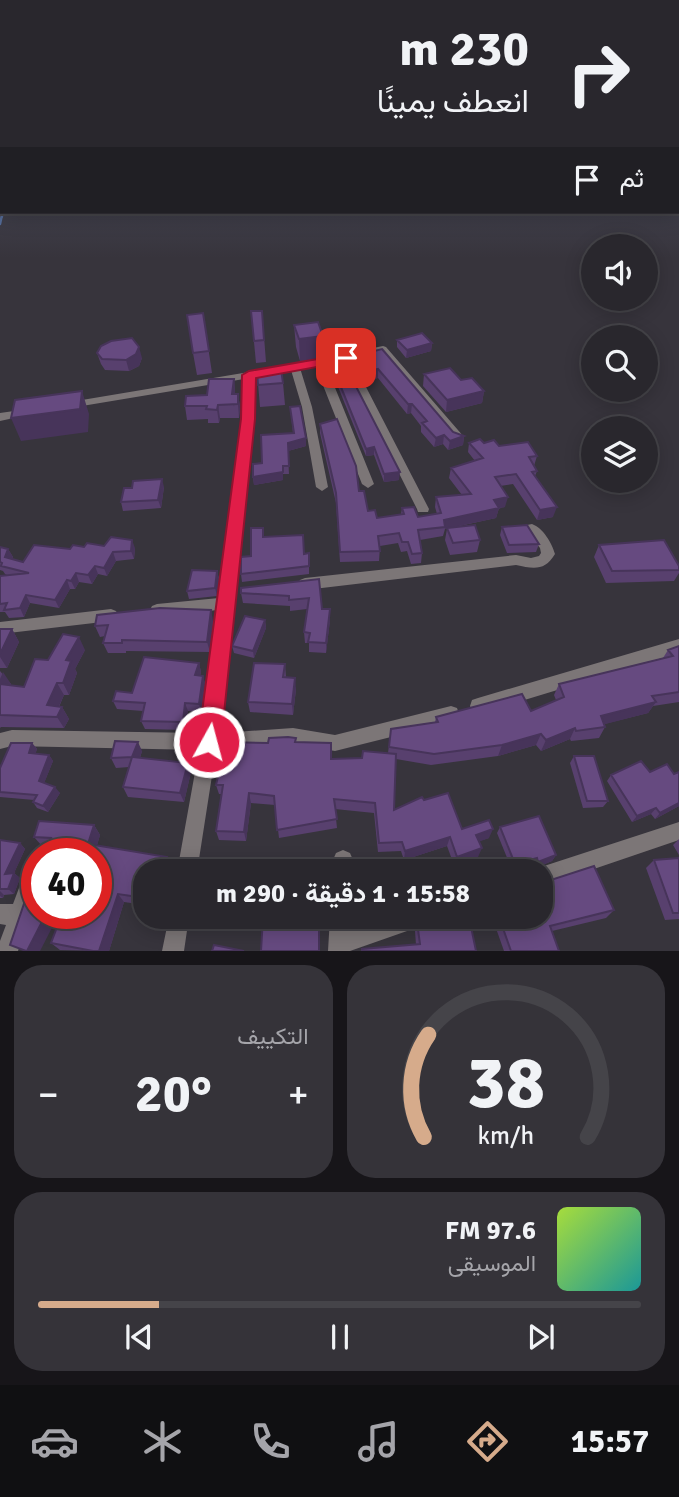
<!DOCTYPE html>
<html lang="ar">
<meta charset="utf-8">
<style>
:root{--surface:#29272d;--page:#353339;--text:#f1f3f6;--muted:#a5a5aa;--line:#454449;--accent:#d6ab8b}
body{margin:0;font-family:Signika,Vazirmatn,sans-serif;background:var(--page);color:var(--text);direction:rtl;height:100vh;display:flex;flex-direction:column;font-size:26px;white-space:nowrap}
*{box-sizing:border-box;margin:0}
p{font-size:23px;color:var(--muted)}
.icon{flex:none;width:38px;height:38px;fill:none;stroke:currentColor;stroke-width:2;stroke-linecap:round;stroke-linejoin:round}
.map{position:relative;height:951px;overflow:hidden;direction:ltr}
.side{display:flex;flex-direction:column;gap:14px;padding:14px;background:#171519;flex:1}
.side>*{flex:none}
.hud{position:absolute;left:0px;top:0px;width:679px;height:214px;box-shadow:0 4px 18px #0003,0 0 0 2px var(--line);direction:rtl;background:#29272d;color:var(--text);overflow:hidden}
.buttons{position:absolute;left:581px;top:234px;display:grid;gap:14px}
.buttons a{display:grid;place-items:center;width:77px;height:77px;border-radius:50%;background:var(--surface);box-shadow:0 4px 18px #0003,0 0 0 2px var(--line);font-size:35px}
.speed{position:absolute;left:21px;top:838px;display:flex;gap:14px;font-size:35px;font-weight:700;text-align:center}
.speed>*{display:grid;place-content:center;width:91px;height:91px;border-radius:50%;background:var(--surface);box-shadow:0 4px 18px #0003,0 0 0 2px var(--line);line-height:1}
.speed .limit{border:10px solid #d22;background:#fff;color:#111}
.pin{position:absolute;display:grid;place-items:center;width:60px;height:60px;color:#fff;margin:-30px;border-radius:14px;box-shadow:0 4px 10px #0006}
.me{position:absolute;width:77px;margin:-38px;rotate:7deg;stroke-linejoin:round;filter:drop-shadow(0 0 5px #0008)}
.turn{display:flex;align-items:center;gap:24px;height:147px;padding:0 35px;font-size:32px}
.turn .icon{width:91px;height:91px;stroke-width:2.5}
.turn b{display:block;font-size:49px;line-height:60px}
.then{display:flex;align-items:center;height:66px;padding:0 35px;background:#0003;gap:14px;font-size:26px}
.big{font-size:52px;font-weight:700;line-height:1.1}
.side .widget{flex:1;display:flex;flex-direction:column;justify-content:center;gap:10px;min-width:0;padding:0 24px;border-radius:28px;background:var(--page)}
.side .dial{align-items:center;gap:0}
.dial svg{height:182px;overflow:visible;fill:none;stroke:var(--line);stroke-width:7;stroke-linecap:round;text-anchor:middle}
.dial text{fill:var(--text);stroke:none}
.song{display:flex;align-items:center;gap:21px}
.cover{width:84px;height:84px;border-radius:10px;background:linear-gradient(135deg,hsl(80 70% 55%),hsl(180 70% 35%))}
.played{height:7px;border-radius:4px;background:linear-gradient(90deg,var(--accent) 20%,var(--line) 20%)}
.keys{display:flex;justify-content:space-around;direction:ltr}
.heat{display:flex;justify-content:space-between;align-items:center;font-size:38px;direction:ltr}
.side .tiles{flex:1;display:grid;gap:14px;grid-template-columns:1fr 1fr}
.widget:last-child{grid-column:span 2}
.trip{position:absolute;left:133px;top:859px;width:420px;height:70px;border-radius:28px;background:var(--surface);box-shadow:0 4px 18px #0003,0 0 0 2px var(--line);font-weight:700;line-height:70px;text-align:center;direction:rtl}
.tabs{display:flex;height:112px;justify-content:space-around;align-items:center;background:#101012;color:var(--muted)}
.tabs .icon{width:49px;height:49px}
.tabs .selected{color:var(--accent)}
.tabs b{font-size:32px;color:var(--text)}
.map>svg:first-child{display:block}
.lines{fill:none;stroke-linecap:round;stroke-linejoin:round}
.stream-far1{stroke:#5573a9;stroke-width:2}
.stream{stroke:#5573a9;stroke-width:2.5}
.minor{fill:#7c7677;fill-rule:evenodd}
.wall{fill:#58406e}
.shaded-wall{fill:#47345a}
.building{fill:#664a80;stroke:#47345a;stroke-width:2}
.route{fill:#e11d48;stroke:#92132f;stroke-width:2}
</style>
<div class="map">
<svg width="679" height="951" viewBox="0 0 679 951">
<rect width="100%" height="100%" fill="#37343c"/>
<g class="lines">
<path class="stream-far1" d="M0 198 2 203
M2 217 3 212"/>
<path class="stream" d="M0 224 2 215"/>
<path class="minor" d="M0 143H2V147H0Z
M383 346 386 347 464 437 458 441 454 440 381 352 351 358 429 509 428 512H418L417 509 342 360 325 363 374 484 368 488 362 484 315 365 300 368 312 407 328 487 322 491 316 487 302 407 291 370 266 375 261 372 266 369Z
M249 372 254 375V419L219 733 293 728 335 735 451 706 457 708 459 714 457 720 451 722 335 751 293 744 216 750 197 872H177L199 750 12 746 0 749V733L12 730 201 733 218 610 157 616 152 614 150 610 152 606 157 604 219 598 242 419 244 379 70 408 65 405 70 402Z
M28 409 34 412 32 414 0 421V413Z
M532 524C543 528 552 543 555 554 545 571 534 569 516 565L305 590 300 588 298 584 300 580 305 578 516 555 531 558 539 556 541 553 540 548 525 529 527 525Z
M111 609 116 611 118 615 116 619 111 621 0 634V622Z
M679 639V653L478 714 472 712 470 706 472 700 478 698Z
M679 822V840L541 887V872H533L541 867Z
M343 850 350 853 353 860V872H333V860L336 853Z
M32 869 37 871V894L18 951H0V941L6 925 0 924V904H13L25 872Z
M169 917H189L184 951H162Z
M330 917H350V930L389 917H430L427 924 350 951H328Z"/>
</g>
<path class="wall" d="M677 125H679V137H677Z
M251 311H262L266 362 256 363Z
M203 313 212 373 197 375 193 353Z
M294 325 323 336V358L300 361 296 347Z
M397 340 432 343 431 351 406 358 397 347Z
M382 349 453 432 464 436 463 445 448 450 443 444 434 447 421 432V426L411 413 407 414 378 378 366 381 358 364V355Z
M97 353 142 358 139 366 129 371 105 370 101 364Z
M332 365 399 480 384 482 374 455 366 456 332 372Z
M257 371 283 383 285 405 260 407Z
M424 374 461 380 484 391 482 403 446 412 423 386Z
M234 379 235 394H238L240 407 239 418H220L219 423H208V419L187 420 185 406 207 395Z
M290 407 306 446 288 451 289 474H283V480L254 485 253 477 262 463 293 433Z
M320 424 359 491 368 511 377 518 401 514 402 508 418 517 437 514 435 507 436 497 462 495 449 478 451 468 475 461 468 452 469 443H484L499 446 537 456 534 466 537 471 535 476 553 517 537 520 513 484 500 486 505 507 499 508 496 518 455 527 480 540 477 552 450 555 445 540 447 529H445L443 536 420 540 422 553 421 563 411 564 407 551 401 552 398 543 380 546 379 561 340 562 336 503 320 433Z
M164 487 161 508 123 511 121 502Z
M502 527 539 544 536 552 507 553 500 535Z
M264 537 304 554 309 553V574L242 582 241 574 251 556Z
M599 545 679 566V573L674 581 606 583 594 557Z
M104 546 135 548 134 559 116 561 107 576 98 574 92 584 79 582 75 589H70L59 608 30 603 24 617 9 618 5 612H0V576L7 575 5 574 3 571 0 570V547L8 549 13 557 12 559 23 562 70 549Z
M217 571 219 579 217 596 189 599 187 591Z
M319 579 322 609H330V620L326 653 309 652V643H305L304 632 307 609 290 611V606L243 603 241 593Z
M97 615 213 621 210 652 126 651V653H108L103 643 105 636 100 637 95 626Z
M265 620 266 628 254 658 234 653 232 646Z
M0 629H12L19 642 7 668H0Z
M679 646V702L653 706 648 713 604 724 605 727 599 738 571 741 570 739 541 751 536 745 498 756 431 765 396 759 394 810 424 800 462 829 489 838 479 841 478 857 454 865 447 846 404 860 401 851 378 852 374 813 335 809 337 828 279 838 275 805 251 803 246 841 219 840 216 831 221 794H219L216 785 268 743 296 738V742L331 759 362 758 388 753 391 729 435 722 436 717 531 711 556 700 554 695 559 684 663 658 668 650Z
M85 650 75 669 77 673 69 695H64L59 707H62L69 719 64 728 1 727 0 728V671L11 684 10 685 24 687 48 660Z
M199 663 201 672 200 676H203L205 684 201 712 188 711 185 730 145 729 141 721 143 711 117 709 113 701Z
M285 664 286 677 296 689 293 715 250 712 248 702Z
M32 743 37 749 35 754 49 755 53 761 44 783 60 793 48 812 37 808 33 802 34 800 0 797V768Z
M142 751 140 758 188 763 191 772 184 802 128 797 123 787 129 767 116 768 111 758Z
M574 756 608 801 603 807 583 808 570 763Z
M650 772 679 806 655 819 651 814 632 822 607 781 611 775Z
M94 825 100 835 97 845 172 866 170 872H145V905L124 902 109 951 60 950 51 943 96 914 47 846H42L34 837Z
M500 827 556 855 552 861 535 868 533 864 512 870 497 833Z
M679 839V855L673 845Z
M0 840 20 843 25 849 14 873 20 878 14 894 4 895 3 898H0Z
M679 858V919L665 920 646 868 654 860Z
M614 910 606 918 552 931 559 951H504L492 917H541Z
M417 922 476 951 416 945 415 931Z"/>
<path class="shaded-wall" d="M323 336V358L300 361 299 339Z
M432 343 431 351 406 358 407 350Z
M139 347 142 358 139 366 129 371 126 360Z
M378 369V378L366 381 367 372Z
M234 379 235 392 234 407 232 394Z
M82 391 89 414 88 432 21 441 11 418Z
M484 391 482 403 446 412 447 400Z
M238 394 240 407 239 418 238 404Z
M408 404H412L411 413 407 414Z
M218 405 220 418 219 423 217 410Z
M444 435 443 444 434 447 436 438Z
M464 436 463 445 448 450 450 441Z
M306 438V446L288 451 289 474 288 443Z
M374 447V455L366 456V449Z
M283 472V480L254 485 253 477Z
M400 472 399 480 384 482V474Z
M162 479 164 487 161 508 158 500Z
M508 497 505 507 499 508 496 518 445 529 444 520 494 500Z
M557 507 553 517 537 520 540 510Z
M132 540 135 548 134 559 131 551Z
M8 549 13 557 9 566 5 557Z
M113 552 116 561 107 576 104 568Z
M95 566 98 574 92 584 88 575Z
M217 571 219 579 217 596 215 588Z
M76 573 79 582 75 589 71 581Z
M67 580 70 589 59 608 55 600Z
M26 595 30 603 24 617 20 608Z
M330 609V620L326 653V643Z
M211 610 213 621 210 652 207 642Z
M265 620 266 628 254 658 253 651Z
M12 629 19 642 7 668 0 657V654Z
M79 637 85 650 75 669 77 673 69 695 63 683 66 660Z
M199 663 201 672 198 684 195 675Z
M3 672 11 684 6 696 0 687V679Z
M203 676 205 684 201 712 199 704Z
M295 678 296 689 293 715 292 704Z
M57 683 64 695 54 717 47 705Z
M656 702 648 713 594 727 601 716Z
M185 703 188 711 185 730 183 722Z
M62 707 69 719 64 728 57 717Z
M575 728 570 739 541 751 546 740Z
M541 734 536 745 498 756 502 745Z
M138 742 142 751 137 767 132 757Z
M32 743 37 749 34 759 29 753Z
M49 755 53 761 43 786 39 781Z
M188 763 191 772 184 802 180 793Z
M55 787 60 793 48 812 43 806Z
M249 793 251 803 246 841 244 832Z
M679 803V806L655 819 660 813Z
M656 808 651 814 632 822 637 816Z
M94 825 100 835 95 853 88 844Z
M493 829 489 838 473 844 476 835Z
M450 837 447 846 404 860 405 851Z
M20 843 25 849 14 873 20 878 14 894 8 889 5 874Z
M482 848 478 857 454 865 457 857Z
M556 855 552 861 535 868 538 862Z
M167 857 172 866 170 872H163Z
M537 858 533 864 512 870 515 864Z
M0 891 4 895 3 898 0 896Z
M118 894 124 902 109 951H99Z
M46 914H59L40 951H27Z"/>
<path class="building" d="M251 311H262L264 340 254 341Z
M203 313 209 351 193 353 187 315Z
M318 322 323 336 299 339 294 325Z
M422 333 432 343 407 350 397 340Z
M132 338 139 347 136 354 126 360 102 359 97 353 101 346 111 341Z
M382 349 453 432 464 436 450 441 444 435 436 438 422 423 427 421 412 404H408L378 369 367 372 358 355Z
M332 365H345L400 472 384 474 374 447 366 449Z
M450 368 461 380 472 378 484 391 447 400 424 374Z
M281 369 283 383 258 385 257 371Z
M209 379H234L232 394H238V404L218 405 217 410 206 409 207 406H185L186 396 207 395Z
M82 391 80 409 11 418 15 400Z
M300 406 306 438 288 443 289 466H283V472L253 477V464L262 463 261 435 294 433 290 407Z
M337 419 356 466 359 491H364L368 511 375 510 377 518 404 514 402 508 414 507 418 517 441 513 436 497 471 494 451 468 483 458 469 443 480 439 484 443 494 440 499 446 528 442 537 456 529 457 537 471 532 472 557 507 540 510 516 474 495 477 508 497 494 500 499 508 444 520 445 527 418 530 422 553 412 554 408 542H402L399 533 378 536 380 551 340 552 336 493 320 424Z
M162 479 158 500 121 502 124 488H132L133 481Z
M475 525 480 540 453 543 447 528Z
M527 525 539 544 509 545 502 527Z
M251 528H263V537L303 535 304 554 309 553V566L241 574V557L251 556Z
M111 537 132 540 131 551 113 552 104 568 95 566 88 575 76 573 71 581 67 580 55 600 26 595 20 608 4 610 7 603 0 604V576L29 573 1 566 2 563 0 562V547L8 549 5 557 23 562 34 545 70 549 73 545 84 547 87 543 104 546Z
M664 540 679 566V570L612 571 599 545Z
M192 570 217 571 215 588 187 591Z
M319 579 322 609H330L326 643 308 642 310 633 304 632 309 598 289 600V596L241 593V588Z
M160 608 211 610 207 642 122 640V643H103L108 625 95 626 97 615Z
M245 616 265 620 253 651 232 646Z
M0 629H12L0 654Z
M63 634 79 637 66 660 71 661 63 683H57L47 705 62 707 57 717 0 715V684L24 687 35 659 48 660Z
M679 646V692L652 696 656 702 601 716 605 727 576 731 575 728 546 740 541 734 502 745 434 754 389 747 391 729 438 722 436 717 522 694 531 711 564 697 559 684 673 656 668 650Z
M144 657 199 663 195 675 203 676 199 704 185 703 183 722 141 721 145 703 113 701 116 691 132 693Z
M254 663 285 664 283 677 295 678 292 704 248 702Z
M288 737 296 738 295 742 331 743V759L362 758 363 751 396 754 394 810 422 797 424 800 448 793 462 829 489 820 493 829 476 835 482 848 457 857 450 837 405 851 402 842 379 843 375 803 334 799 337 819 277 830 274 796 249 793 244 832 216 831 223 785H216L226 742 268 743 269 738Z
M115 741 138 742 132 757 188 763 180 793 123 787 132 757 111 758Z
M11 743H32L29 753 49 755 39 781 55 787 43 806 33 802 37 795 0 792V768Z
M574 756H594L608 801H587Z
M641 761 650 772 667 764 674 774 679 772V803L660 813 656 808 637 816 611 775Z
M539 816 556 855 538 862 537 858 515 864 500 827Z
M39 821 94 825 88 844 167 857 163 872H145V898L118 894 99 951H93L51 943 62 914H96V854H44L51 838 34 837Z
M0 840 20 843 5 874 14 873 8 889H0Z
M679 858V913H673L654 860Z
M594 866 614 910 550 926 559 951H511L499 917H541V880L544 879 548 881Z
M37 870V914H46L27 951H26L10 945 31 883Z
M263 917H319V951H261Z
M427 917H469L476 951H362V949L420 944 417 922Z
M214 945 244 951H212Z"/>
<linearGradient id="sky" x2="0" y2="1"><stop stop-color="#1e1d21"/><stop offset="0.48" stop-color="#4d5061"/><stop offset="1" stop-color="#4d5061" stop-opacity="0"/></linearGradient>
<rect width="679" height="258" fill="url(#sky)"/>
<path class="route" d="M346 354 350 356V361L256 378 255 419 221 742 217 749 209 753 202 749 198 742 241 419 242 375 249 371Z"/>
</svg>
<div class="buttons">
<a><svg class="icon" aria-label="sound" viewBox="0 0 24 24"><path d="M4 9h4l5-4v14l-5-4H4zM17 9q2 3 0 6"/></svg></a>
<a><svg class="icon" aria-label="search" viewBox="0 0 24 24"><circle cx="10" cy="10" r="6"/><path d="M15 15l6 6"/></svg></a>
<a><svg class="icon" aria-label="layers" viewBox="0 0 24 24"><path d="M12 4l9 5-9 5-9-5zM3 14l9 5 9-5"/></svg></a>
</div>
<div class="speed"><div class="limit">40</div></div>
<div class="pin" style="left:346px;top:358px;background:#d93025"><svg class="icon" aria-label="arrive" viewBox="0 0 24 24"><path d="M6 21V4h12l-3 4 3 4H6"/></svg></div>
<svg class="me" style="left:209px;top:742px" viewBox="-20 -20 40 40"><circle r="17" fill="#e11d48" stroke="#fff" stroke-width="3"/><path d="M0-11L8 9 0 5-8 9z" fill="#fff"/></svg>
<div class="trip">15:58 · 1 دقيقة · 290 m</div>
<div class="hud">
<div class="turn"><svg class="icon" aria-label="right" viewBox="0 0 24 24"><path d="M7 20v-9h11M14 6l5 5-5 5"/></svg><div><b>230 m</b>انعطف يمينًا</div></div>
<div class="then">ثم<svg class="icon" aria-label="arrive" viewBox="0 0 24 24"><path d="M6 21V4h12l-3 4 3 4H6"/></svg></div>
</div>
</div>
<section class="side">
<div class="tiles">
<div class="widget dial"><svg viewBox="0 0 100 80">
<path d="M14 69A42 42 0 1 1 86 69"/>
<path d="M14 69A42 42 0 0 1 16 24" stroke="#d6ab8b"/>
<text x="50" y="56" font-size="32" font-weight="700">38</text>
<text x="50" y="72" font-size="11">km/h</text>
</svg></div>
<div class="widget"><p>التكييف</p>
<div class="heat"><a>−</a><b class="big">20°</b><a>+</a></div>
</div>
<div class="widget">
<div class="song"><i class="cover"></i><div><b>97.6 FM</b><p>الموسيقى</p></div></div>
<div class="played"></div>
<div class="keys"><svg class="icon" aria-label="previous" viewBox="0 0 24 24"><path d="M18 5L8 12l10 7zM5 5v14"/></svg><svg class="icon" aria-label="pause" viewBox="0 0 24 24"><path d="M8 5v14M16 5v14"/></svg><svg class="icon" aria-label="next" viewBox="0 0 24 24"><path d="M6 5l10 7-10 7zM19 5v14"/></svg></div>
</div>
</div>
</section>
<nav class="tabs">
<b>15:57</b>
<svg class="icon selected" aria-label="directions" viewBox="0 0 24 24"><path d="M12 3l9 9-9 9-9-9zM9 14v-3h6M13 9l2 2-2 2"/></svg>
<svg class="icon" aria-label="music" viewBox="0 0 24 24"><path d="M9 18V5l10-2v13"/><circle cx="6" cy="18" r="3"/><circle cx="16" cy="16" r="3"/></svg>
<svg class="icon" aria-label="phone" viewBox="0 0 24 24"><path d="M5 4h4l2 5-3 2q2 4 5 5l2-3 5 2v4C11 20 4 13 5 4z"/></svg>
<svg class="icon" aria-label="climate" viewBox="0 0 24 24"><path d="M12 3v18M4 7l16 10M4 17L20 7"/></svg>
<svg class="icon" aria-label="car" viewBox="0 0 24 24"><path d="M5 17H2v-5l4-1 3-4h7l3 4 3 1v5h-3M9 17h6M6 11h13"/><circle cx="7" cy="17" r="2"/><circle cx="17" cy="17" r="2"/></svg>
</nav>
